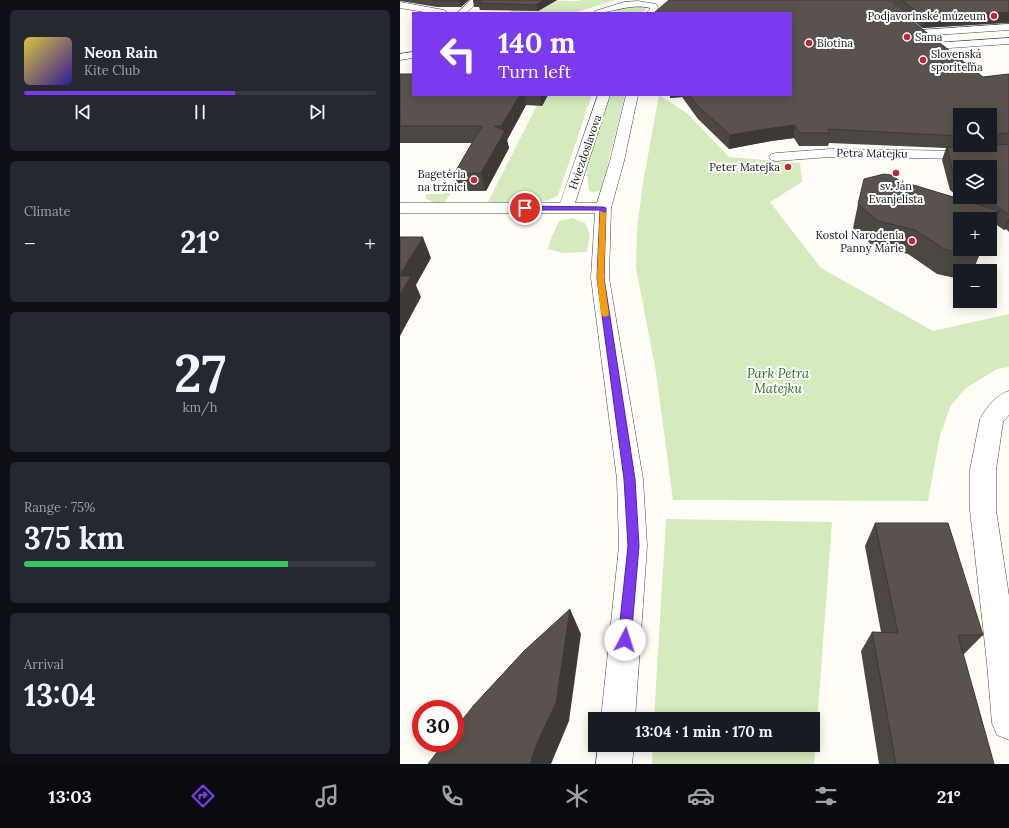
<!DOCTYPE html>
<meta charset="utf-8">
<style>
:root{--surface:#171b24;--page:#242831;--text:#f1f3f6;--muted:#9ea1a6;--line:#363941;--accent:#7c3aed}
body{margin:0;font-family:Lora,serif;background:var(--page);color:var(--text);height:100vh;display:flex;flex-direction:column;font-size:15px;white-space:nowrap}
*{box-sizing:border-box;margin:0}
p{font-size:13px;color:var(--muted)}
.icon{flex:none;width:22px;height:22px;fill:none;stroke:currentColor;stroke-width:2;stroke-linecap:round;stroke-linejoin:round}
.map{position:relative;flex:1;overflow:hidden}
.panel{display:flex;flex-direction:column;gap:10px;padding:10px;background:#0d0f14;width:400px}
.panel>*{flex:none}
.guide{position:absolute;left:12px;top:12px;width:380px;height:84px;border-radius:0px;box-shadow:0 2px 10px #0003;background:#7c3aed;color:#fff;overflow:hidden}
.controls{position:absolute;left:553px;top:108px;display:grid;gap:8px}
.controls a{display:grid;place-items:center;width:44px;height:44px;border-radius:0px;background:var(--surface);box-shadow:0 2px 10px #0003;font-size:20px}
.speed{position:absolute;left:12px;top:700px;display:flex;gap:8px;font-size:20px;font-weight:700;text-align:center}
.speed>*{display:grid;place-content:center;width:52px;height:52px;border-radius:50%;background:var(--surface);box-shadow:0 2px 10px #0003;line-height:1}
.speed .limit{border:6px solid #d22;background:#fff;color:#111}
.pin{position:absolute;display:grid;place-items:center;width:34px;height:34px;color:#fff;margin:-17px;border:2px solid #fff;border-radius:50%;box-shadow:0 1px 4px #0007}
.me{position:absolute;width:44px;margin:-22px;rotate:5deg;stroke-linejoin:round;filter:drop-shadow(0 0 3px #0008)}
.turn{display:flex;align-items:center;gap:14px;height:84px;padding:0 20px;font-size:18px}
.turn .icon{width:52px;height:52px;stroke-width:2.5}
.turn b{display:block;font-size:28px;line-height:34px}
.big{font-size:30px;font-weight:700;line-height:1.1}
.panel .widget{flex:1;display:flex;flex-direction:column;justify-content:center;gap:6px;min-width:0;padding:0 14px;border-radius:6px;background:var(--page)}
.panel .dial{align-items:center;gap:0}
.dial b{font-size:52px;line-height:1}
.song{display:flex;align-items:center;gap:12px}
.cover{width:48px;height:48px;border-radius:6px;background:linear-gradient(135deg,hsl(50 70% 55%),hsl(250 70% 35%))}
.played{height:4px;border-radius:2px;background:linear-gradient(90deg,var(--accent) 60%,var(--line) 60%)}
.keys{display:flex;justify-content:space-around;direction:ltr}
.heat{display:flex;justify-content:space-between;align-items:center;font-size:22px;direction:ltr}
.charge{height:6px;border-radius:3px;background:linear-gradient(90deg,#34c759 75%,var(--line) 0)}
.trip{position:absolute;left:188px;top:712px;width:232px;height:40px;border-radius:0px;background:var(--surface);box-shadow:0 2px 10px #0003;font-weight:700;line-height:40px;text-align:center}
.tabs{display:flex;height:64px;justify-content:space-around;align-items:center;background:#090b0e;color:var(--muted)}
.tabs .icon{width:28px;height:28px}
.tabs .selected{color:var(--accent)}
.tabs b{font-size:18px;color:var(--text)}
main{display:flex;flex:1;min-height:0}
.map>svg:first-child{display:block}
.green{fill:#d5ebbd}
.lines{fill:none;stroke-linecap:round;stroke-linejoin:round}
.pedestrian-casing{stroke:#444;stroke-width:1}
.minor-casing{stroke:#444;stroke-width:1}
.pedestrian{fill:#fff;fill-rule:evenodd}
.minor{fill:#fff;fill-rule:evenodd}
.wall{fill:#4d4742;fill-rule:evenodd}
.shaded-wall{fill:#3f3936}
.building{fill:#5a524d;stroke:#3f3936}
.route{fill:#7c3aed;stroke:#51269a}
.slow{fill:#f59e0b}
.poi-dot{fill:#c4262e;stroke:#fff;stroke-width:1.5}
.labels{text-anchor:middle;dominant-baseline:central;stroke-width:4;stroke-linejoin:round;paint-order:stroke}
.far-poi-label{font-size:11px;fill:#111;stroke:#fff;text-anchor:end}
.far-street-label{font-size:11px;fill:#111;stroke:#fff}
.park-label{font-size:13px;font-style:italic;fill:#2f6b1f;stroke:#fff}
</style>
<main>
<section class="panel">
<div class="widget">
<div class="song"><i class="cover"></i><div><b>Neon Rain</b><p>Kite Club</p></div></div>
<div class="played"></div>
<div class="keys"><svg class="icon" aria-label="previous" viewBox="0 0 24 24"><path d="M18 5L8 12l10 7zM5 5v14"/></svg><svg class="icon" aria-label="pause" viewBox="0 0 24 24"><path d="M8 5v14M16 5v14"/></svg><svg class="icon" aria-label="next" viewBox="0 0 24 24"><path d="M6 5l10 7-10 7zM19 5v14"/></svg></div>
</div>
<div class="widget"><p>Climate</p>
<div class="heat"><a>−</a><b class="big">21°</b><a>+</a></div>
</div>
<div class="widget dial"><b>27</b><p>km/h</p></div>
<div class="widget"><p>Range · 75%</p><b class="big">375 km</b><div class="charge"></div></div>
<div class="widget"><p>Arrival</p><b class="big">13:04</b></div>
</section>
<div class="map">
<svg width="609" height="764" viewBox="0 0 609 764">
<rect width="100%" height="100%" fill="#fffdf5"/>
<path class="green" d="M127 0 179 1 180 0H216L173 13 109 12Z
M240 6 244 7 246 10 239 13H211L222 7Z
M148 95H192L158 195C143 207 107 202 88 202L137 105H142Z
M210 95H225L201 191 193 192 189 191 186 166Z
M259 95 288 114 329 157 400 163 402 182 370 202 421 268 533 331 609 314V367L597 369 566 388 551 405 540 435 528 501 273 500 256 372 236 268 237 229 243 183Z
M73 148H78L45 202 36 203 26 199V194H44Z
M172 218 185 223 190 234 187 252 162 253 148 249 152 236 159 221Z
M266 519 432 522 414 764H252L253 745H413V719H254Z"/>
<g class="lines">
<g class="pedestrian-casing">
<path id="pedestrian" d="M609 38V44L534 49 529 46 534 43Z"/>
</g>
<g class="minor-casing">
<path id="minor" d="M71 0H80L66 13H57Z
M238 1 256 4 259 10 256 13H246L250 9V8C230 3 213 13 194 13L195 11 224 2Z
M0 2 44 10 48 13H30L0 8Z
M609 24V30L520 36 515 33 520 30Z
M13 52V58L0 60V54Z
M198 95H210L175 203H197L210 161 226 95H238L224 161 211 208 209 278 243 479 247 546 235 719H201L219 546 217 479 191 278 195 213H0V203H160Z
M609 147V155L569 159 430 157 376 161 371 160 369 157 371 154 376 153 430 149 569 151Z
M609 391V415L603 422 596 470V510L609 596V740L597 735 592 723 587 663 570 510V470L580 419C586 408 597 394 609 391Z
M198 745H234L232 764H196Z"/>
</g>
<use href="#pedestrian" class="pedestrian"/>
<use href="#minor" class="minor"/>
</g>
<path class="wall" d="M0 0H69L61 7H37L0 1Z
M157 0 138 11 80 10 79 7H74L73 1Z
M488 0H609V23L522 28Z
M512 21 583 77 609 74V232L606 229 604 230 594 223 590 234 560 219 579 256 573 271H560V279L537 274 508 254 472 245 453 228 458 204 500 181 562 200 550 190 542 160 546 148 429 143 428 146H399L394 138 371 141 329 149 298 119 282 97 270 98V95H391ZM560 115H590V145H560ZM560 167 590 197H560Z
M0 74 13 95H148L142 106 126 105 107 140 109 148 86 191H60L54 174 72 143H0Z
M475 523 583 635 564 654H563L594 764H479L461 651 472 632H481L465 546Z"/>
<path class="shaded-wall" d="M60 0H69L61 7 59 1Z
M144 0H157L138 11 136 5Z
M609 12V22L522 28 525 18Z
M120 95H124L126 105 107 140 109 148 86 191 81 173 103 134 101 126Z
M140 95H148L142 106Z
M270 95H282V97L270 98Z
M395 125 394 138 371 141 329 149 330 135 372 128Z
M600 211 590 234V219H571Z
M609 218V222L606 229 604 230Z
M23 237 31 258 16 285 21 297 0 336V274Z
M170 609 181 634 169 721 151 764H130Z"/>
<path class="building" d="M31 0H60L59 1H35Z
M74 0H144L136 5 78 3 81 1H73Z
M269 0H488L512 21 583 77 609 74V133L590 135V115H560V136L428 129 430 133H400L395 125 372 128 330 135 298 106 289 95H391V13H254Z
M502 0H609V12L525 18Z
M0 74H13V95H120L101 126H94L105 131 81 173 54 174 82 126H0Z
M609 144V215L584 197H590V167H560V180L554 176 547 147H574Z
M484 174 491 175 500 181 600 211 571 219H560V249H576L579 256 546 250 515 230 478 221 458 204 464 179Z
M0 237H23L0 274Z
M0 276H11L0 295Z
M475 523H548L583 635H558L594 764H496L472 632 498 633Z
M170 609 156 703 137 743 130 764H28L44 743H55V729L74 705 100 677 124 651Z"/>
<path class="route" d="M123 206 203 207 206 208 204 278 235 479 239 546 231 640 229 645 225 647 220 645 218 640 228 546 224 479 197 278 200 210H125L123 209Z"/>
<path class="slow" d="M200 211 206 213 204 278 209 315 205 317 201 315 197 278Z"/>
<g class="poi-dot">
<circle cx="594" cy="16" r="4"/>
<circle cx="507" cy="37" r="4"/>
<circle cx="409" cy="43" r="4"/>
<circle cx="523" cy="60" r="4"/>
<circle cx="388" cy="167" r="4"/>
<circle cx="496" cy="173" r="4"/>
<circle cx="74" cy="180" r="4"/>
<circle cx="512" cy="241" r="4"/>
</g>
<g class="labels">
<g class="far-poi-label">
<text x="586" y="16">Podjavorinské múzeum</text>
<text x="515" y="37" text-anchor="start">Sama</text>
<text x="417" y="43" text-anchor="start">Biotina</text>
<text x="531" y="54" text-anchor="start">Slovenská<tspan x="531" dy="13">sporiteľňa</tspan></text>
<text x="380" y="167">Peter Matejka</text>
<text x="66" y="174">Bagetéria<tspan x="66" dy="13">na tržnici</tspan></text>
<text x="496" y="186" text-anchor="middle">sv. Ján<tspan x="496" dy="13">Evanjelista</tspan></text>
<text x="504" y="235">Kostol Narodenia<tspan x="504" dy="13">Panny Márie</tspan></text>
</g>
<g class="far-street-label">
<text transform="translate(185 152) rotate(-71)">Hviezdoslavova</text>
<text transform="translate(472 153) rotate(1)">Petra Matejku</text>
</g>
<g class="park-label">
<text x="378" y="373">Park Petra<tspan x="378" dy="15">Matejku</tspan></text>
</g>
</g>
</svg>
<div class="controls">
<a><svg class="icon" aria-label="search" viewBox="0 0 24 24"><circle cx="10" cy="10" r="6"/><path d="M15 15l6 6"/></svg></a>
<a><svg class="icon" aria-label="layers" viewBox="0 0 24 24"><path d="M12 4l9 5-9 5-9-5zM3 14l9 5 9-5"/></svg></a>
<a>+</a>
<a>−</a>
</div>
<div class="speed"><div class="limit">30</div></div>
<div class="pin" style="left:125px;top:208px;background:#d93025"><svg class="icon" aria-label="arrive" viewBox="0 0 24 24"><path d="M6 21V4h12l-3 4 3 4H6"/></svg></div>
<svg class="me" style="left:225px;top:640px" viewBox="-20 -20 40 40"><circle r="19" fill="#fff"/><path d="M0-13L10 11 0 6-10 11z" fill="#7c3aed"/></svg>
<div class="trip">13:04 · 1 min · 170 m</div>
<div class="guide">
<div class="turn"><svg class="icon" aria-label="left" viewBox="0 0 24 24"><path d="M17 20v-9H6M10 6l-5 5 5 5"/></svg><div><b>140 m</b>Turn left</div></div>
</div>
</div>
</main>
<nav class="tabs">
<b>13:03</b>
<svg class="icon selected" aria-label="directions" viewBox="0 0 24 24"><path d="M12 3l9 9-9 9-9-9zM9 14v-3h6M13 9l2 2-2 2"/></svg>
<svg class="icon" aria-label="music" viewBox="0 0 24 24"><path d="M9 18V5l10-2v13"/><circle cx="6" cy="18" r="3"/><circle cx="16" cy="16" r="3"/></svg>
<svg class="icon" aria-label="phone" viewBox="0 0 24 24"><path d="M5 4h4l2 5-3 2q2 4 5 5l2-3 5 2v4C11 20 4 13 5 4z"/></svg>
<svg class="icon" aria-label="climate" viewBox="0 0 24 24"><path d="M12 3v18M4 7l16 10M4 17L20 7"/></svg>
<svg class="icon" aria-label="car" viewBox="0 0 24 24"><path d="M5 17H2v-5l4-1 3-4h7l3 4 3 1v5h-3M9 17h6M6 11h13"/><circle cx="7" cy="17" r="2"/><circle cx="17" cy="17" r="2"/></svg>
<svg class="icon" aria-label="filters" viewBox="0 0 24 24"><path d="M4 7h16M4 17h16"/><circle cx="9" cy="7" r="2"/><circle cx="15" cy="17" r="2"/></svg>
<b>21°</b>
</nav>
